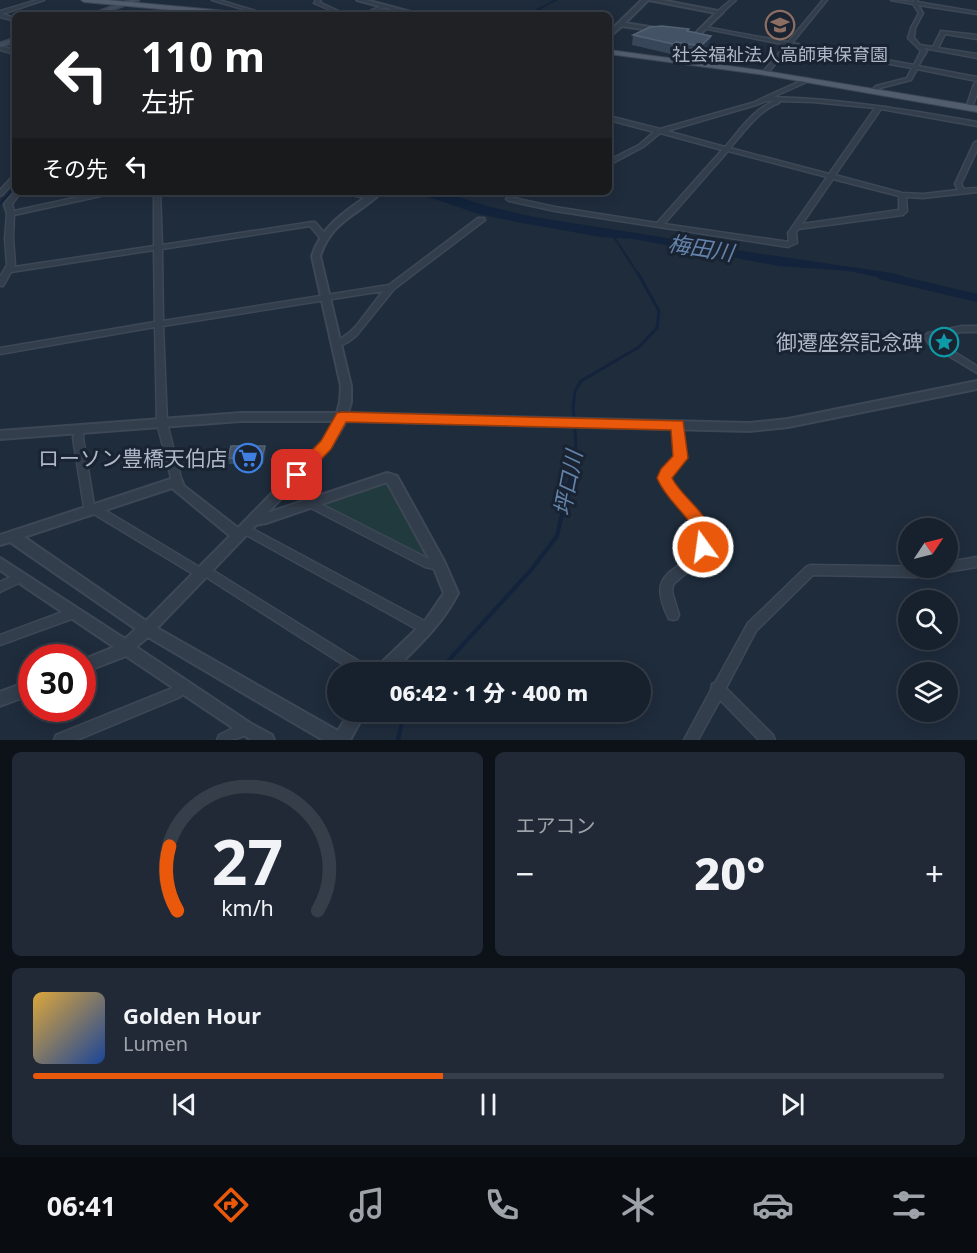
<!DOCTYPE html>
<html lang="ja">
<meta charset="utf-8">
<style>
:root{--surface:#17212d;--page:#202935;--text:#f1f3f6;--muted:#9ea3aa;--line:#363e49;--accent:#ea580c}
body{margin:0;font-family:"Noto Sans","Noto Sans JP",sans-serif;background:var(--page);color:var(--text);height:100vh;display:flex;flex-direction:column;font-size:22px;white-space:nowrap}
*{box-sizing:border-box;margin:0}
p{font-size:20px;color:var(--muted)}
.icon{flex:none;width:33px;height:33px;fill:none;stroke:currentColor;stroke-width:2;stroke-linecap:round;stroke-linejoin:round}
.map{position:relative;height:740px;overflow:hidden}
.drawer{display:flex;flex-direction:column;gap:12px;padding:12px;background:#0d1219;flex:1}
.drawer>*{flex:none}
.top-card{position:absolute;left:12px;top:12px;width:600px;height:183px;border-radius:9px;box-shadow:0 3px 15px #0003,0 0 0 2px var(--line);background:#202124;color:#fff;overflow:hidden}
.needle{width:39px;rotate:55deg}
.tools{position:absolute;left:898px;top:518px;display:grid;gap:12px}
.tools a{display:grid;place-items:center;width:60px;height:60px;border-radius:50%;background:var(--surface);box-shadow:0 3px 15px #0003,0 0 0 2px var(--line);font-size:30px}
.speed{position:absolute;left:18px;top:644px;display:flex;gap:12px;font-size:30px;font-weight:700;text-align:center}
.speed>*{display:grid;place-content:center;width:78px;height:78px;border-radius:50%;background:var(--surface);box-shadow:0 3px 15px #0003,0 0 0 2px var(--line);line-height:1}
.speed .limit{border:9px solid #d22;background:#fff;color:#111}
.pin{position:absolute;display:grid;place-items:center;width:51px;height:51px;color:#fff;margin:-26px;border-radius:12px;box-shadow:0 3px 9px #0006}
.me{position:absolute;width:66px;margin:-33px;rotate:346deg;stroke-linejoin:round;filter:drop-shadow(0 0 4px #0008)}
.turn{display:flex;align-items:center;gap:21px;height:126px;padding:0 30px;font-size:27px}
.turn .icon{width:78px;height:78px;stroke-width:2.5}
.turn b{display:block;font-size:42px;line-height:51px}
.then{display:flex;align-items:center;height:57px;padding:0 30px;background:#0003;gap:12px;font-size:22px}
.big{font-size:45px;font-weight:800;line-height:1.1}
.drawer .widget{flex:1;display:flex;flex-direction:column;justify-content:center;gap:9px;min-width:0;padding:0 21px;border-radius:9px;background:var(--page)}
.drawer .dial{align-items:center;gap:0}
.dial svg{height:156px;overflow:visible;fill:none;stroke:var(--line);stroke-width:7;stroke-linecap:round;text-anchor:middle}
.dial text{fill:var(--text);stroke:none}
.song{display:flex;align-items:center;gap:18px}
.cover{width:72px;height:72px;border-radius:9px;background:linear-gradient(135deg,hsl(40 70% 55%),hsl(220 70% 35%))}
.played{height:6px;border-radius:3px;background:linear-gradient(90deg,var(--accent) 45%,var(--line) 45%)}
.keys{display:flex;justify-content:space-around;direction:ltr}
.heat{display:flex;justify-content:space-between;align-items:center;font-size:33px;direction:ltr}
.drawer .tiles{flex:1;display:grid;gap:12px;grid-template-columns:1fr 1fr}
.widget:last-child{grid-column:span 2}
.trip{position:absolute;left:327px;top:662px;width:324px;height:60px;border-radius:30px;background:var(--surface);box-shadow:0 3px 15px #0003,0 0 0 2px var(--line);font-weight:800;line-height:60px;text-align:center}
.dock{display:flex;height:96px;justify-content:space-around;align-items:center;background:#090d12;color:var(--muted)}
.dock .icon{width:42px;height:42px}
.dock .selected{color:var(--accent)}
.dock b{font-size:27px;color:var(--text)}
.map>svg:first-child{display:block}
.green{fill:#213a3d}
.water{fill:#12233b}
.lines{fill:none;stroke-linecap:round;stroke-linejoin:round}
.stream-far3{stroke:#12233b;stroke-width:1.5}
.stream-far2{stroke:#12233b;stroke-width:2}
.stream-far1{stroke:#12233b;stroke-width:3}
.stream{stroke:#12233b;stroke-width:4}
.river{fill:#12233b;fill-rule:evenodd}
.minor-casing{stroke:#3d4755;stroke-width:3}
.tertiary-casing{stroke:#3d4755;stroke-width:4}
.secondary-casing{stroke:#3d4755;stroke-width:3}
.primary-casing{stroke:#3d4755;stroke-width:2}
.minor{fill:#333e4c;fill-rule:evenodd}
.tertiary{fill:#333e4c;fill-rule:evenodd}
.secondary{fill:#414d60;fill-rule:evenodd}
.primary{fill:#515d6d;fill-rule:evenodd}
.wall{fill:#374659}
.shaded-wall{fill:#283649}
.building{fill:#445265;stroke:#546275;stroke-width:1.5}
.route{fill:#ea580c;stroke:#983908;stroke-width:1.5}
.labels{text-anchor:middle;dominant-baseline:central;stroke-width:6;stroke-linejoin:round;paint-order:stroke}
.far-poi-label{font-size:18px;fill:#aeb8c8;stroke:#192331}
.poi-label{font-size:21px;fill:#aeb8c8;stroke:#192331;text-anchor:end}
.water-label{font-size:22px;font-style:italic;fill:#6383ab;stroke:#192331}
</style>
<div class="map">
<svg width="977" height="740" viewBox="0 0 977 740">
<rect width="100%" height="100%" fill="#1f2c3c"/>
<path class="green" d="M387 481 428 558 323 505Z"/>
<path class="water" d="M414 192H442L487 206 534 217 712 245 708 246 892 273 905 277V283L849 271 779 266 634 239 601 237 517 222 479 214Z"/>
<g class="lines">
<path class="stream-far3" d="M527 15 556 0"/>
<path class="stream-far2" d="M0 204 15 187
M614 237 638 274"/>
<path class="stream-far1" d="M571 477 576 444 573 407 575 391 581 381 639 347 657 328 659 311 638 273"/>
<path class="stream" d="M438 672 531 570 557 536 571 475
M398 740 402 722 408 711"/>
<path class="river" d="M884 272 977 294V302L879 279 877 276Z"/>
<g class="minor-casing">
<path id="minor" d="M37 0H44L2 14 15 18V21L0 17V11Z
M212 0H219L269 15H262Z
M316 0H321L319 2 347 15H341L314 3Z
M731 0H736L722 13H718V11Z
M823 0H827L792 43 914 65 921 51 908 38 911 28 919 13 913 4 891 0 913 2 914 0H918L917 2 977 12V14L918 5 923 13 915 28 914 38 920 45 933 47 941 31 977 35V39L945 34 938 48 977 54V58L924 48 927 51 918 66 977 77V81L917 69 911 80 880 88 874 93 871 91 876 86 907 78 912 68 790 46 767 74 765 75 762 73 786 45 703 28 705 27 788 42Z
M381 6 385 7 367 15H361Z
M200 10 202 11V12L193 15H186Z
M0 46 15 50V54L0 50Z
M807 78 810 80 809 81 773 97C842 99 909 110 977 122V126L881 109 835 175 902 193 923 194 958 190 955 184 974 143 977 141V150L961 184 964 189 977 188V192L923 198 906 197 907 211 903 215 798 229 796 233 797 243 788 247 555 211 509 201 506 199 509 197 555 207 657 223 722 150 660 133 643 147 609 165V160L639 145 654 132 609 120V116L660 129 752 103ZM766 101H775C754 108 739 131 725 147L667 131 756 105ZM779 101 813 102 875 108 829 174 730 148C744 132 759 110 779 103ZM728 151 827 177 788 233 789 242 664 224ZM833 179 899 196V210L802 224Z
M977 82V93L972 108 967 109 966 108 974 84Z
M15 175V181L2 195 0 196V190L13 176Z
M15 191 21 192 12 204 14 211 101 192H113L110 194 14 215 13 238 15 265 14 267 154 246V192H160L162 245 312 222H315L327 236 326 238H320L310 226 162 249 163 321 389 285 478 218H484L485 220 394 289 356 336 348 342 336 348 332 345 350 332 357 325 383 291 163 326 167 423 182 482 181 485 177 486 173 485 172 482 157 423 155 327 0 354V348L155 322 154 250 11 272 3 286H0V277L7 265 5 238 7 214 4 204Z
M343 192H357L374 196 375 197 372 199 346 194Z
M962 326H977V332H962L933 338 935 340 977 366V373L929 344 924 336 928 333Z
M678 422 681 423 683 425 685 458 669 478C684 501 723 526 703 557 696 568 682 575 673 585L672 592 679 615 677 619 673 620 669 619C664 609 657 593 662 582 669 564 705 560 697 532 692 513 669 496 659 478L662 470 675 457 673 425 675 423Z
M79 426 82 427 84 429 83 438 94 505 98 506 201 568 205 566 209 568 370 668 372 672H355L206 577 202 579 198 577 92 513H85L73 438 76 427Z
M311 499 431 560 443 562 445 565 443 568 439 570 425 567 307 506 306 503 307 500Z
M245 525 430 624 432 628 430 632 426 633 422 632 241 532 240 529 241 526Z
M977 557V567L916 577 813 575 756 631 726 688 773 735 775 740H759L720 700 698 740H684L711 690 712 684 715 683 748 623 806 567 810 565 948 567V562Z
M21 572 25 574 27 577 25 580 0 592V582Z
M73 608 77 609 79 613 77 617 0 645V635Z
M184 680 189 682 190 686 189 690 180 697 77 740H54L56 735 170 689Z
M245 722 250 723 252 728C245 740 230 740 217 740L219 735Z"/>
</g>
<g class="tertiary-casing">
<path id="tertiary" d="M357 0H366L422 15H412Z
M642 0H648L625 23 661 29 664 31 663 32 622 26 609 37V32Z
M649 0H661L723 12 696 38 682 34 685 32 695 34 716 13Z
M373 192H382C358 215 332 220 320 256L351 386V402L348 413 749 423 788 419 977 381V389L788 427 749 431 346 421 330 448 267 513 387 473 397 476 444 561 458 593C442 625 417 647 392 672H375L377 667 425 621 444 593 433 566 387 482 266 523 256 525 157 628 338 731 350 711H366L350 740H323L148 637 136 647 250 723 272 735 274 740H251L126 656 82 673V660L114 647 0 570V558L125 639 136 629 10 542 0 545V535L177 477 181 479 184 486 238 528 322 442 335 421H241L0 439V431L241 413H337L340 402 341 386 312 256C322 225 347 210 373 192ZM172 488 230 536 146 621 24 537Z
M32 680V694L0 706V692Z"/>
</g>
<g class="secondary-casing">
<path id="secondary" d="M130 0H139L98 15H89Z
M15 38V42L0 47V43Z"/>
</g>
<g class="primary-casing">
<path id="primary" d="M81 0H107L248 13 252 15H225L84 2Z
M609 50 765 71 977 106V112L765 75 609 54Z"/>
</g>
<use href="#minor" class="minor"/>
<use href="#tertiary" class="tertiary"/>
<use href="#secondary" class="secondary"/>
<use href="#primary" class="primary"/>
</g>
<path class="wall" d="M689 32 711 36 709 46 699 56 674 52 671 54 632 45 633 35Z
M265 446 266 452 263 464H229L228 458Z"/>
<path class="shaded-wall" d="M711 36 709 46 699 56 701 46Z
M676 42 674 52 671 54 673 44Z
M265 446 266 452 263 464 262 458Z"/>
<path class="building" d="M662 26 689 29 687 31 711 36 701 46 676 42 673 44 633 35 650 27Z
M231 446H265L262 458H228Z"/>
<path class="route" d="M342 412 683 421 688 458 672 478C683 501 724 522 709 551L703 553 697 551C693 542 697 533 691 524 680 508 665 497 657 478L661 469 673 456 671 430 346 422 331 449 302 479H292L289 475 292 471 321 441 337 413Z"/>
<defs>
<g id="school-ring" transform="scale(1.5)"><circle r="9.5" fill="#192331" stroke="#8d6e63" stroke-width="1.5"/><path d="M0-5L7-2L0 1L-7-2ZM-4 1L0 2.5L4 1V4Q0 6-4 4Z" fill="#8d6e63"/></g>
<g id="sight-ring" transform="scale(1.5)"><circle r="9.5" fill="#192331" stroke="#0f9aa8" stroke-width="1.5"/><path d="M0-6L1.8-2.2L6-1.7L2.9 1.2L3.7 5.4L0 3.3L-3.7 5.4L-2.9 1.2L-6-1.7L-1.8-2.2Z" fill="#0f9aa8"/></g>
<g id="supermarket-ring" transform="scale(1.5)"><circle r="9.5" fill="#192331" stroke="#3f7fe0" stroke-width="1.5"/><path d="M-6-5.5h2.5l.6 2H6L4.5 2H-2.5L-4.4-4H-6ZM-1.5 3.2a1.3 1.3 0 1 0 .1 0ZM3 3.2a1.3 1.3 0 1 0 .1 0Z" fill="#3f7fe0"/></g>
</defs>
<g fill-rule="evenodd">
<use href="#school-ring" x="780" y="25"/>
<use href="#sight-ring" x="944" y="342"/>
<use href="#supermarket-ring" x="248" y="458"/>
</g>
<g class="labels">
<g class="far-poi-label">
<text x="780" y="54">社会福祉法人高師東保育園</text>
</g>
<g class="poi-label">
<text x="923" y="342">御遷座祭記念碑</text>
<text x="227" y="458">ローソン豊橋天伯店</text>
</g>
<g class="water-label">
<text transform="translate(701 247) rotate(9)">梅田川</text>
<text transform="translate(567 483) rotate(-79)">坪口川</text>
</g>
</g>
</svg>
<div class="tools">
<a><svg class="needle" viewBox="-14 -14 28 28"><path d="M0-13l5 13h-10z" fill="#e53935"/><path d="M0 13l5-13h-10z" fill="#9ea3aa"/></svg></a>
<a><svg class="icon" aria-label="search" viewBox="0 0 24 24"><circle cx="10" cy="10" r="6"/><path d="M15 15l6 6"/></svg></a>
<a><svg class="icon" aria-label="layers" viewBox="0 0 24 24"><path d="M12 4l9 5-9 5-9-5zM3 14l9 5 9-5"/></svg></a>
</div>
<div class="speed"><div class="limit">30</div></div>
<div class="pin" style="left:297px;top:475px;background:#d93025"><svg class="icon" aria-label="arrive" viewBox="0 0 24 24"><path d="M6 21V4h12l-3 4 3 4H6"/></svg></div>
<svg class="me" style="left:703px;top:547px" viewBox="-20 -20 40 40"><circle r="17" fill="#ea580c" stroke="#fff" stroke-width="3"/><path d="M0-11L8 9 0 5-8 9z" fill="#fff"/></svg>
<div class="trip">06:42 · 1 分 · 400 m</div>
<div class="top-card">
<div class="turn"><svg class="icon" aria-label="left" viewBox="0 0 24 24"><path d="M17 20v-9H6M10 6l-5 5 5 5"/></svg><div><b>110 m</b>左折</div></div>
<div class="then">その先<svg class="icon" aria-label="left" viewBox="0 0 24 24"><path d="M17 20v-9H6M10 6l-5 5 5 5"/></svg></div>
</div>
</div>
<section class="drawer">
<div class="tiles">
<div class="widget dial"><svg viewBox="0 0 100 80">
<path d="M14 69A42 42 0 1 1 86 69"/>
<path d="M14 69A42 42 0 0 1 10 36" stroke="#ea580c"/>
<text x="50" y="56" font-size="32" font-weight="700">27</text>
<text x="50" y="72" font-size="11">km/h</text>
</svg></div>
<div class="widget"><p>エアコン</p>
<div class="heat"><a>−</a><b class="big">20°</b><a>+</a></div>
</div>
<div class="widget">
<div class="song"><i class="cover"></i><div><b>Golden Hour</b><p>Lumen</p></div></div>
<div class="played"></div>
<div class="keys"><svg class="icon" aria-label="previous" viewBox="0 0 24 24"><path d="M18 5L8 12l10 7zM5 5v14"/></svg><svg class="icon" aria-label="pause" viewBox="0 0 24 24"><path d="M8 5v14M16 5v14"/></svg><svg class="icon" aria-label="next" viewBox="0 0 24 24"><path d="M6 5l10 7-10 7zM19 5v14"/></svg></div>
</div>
</div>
</section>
<nav class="dock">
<b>06:41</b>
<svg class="icon selected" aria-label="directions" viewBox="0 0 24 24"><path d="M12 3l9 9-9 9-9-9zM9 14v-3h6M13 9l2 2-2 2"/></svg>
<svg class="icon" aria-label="music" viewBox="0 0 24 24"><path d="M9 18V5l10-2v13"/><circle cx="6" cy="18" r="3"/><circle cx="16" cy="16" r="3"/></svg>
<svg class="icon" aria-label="phone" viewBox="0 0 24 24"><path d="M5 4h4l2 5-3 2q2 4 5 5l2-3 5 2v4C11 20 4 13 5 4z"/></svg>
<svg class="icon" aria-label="climate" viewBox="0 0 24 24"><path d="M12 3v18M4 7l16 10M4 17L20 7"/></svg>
<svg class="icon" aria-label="car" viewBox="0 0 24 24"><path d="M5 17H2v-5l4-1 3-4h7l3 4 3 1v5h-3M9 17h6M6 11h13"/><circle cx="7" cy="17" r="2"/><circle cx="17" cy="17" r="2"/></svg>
<svg class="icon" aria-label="filters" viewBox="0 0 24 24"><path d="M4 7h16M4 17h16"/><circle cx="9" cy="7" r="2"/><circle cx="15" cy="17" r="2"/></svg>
</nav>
